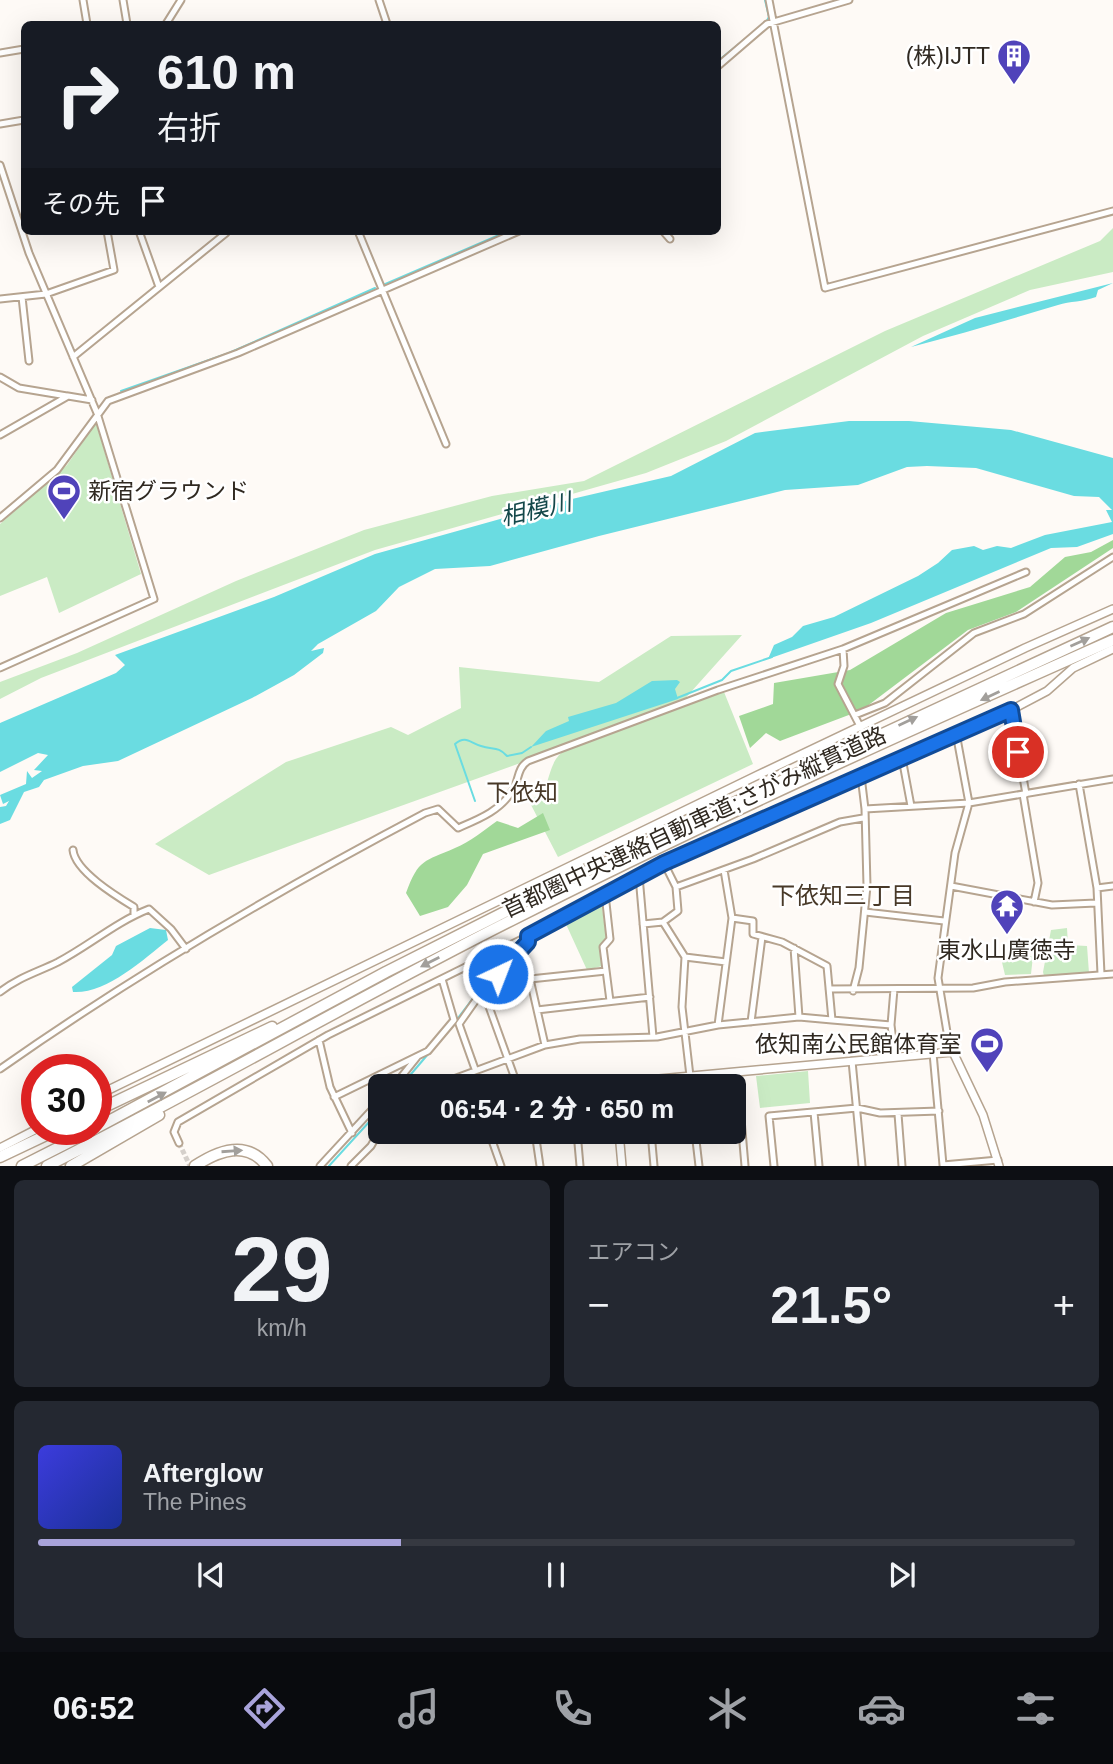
<!DOCTYPE html>
<html lang="ja">
<meta charset="utf-8">
<style>
:root{--surface:#171b24;--page:#242831;--text:#f1f3f6;--muted:#9ea1a6;--line:#363941;--accent:#a9a4db}
body{margin:0;font-family:Arial,"Noto Sans JP",sans-serif;background:var(--page);color:var(--text);height:100vh;display:flex;flex-direction:column;font-size:26px;white-space:nowrap}
*{box-sizing:border-box;margin:0}
p{font-size:23px;color:var(--muted)}
.icon{flex:none;width:38px;height:38px;fill:none;stroke:currentColor;stroke-width:2;stroke-linecap:round;stroke-linejoin:round}
.map{position:relative;height:1166px;overflow:hidden}
.side{display:flex;flex-direction:column;gap:14px;padding:14px;background:#0d0f14;flex:1}
.side>*{flex:none}
.banner{position:absolute;left:21px;top:21px;width:700px;height:214px;border-radius:10px;box-shadow:0 7px 28px #0002;background:#171b24;color:var(--text);overflow:hidden}
.speed{position:absolute;left:21px;top:1054px;display:flex;gap:14px;font-size:35px;font-weight:700;text-align:center}
.speed>*{display:grid;place-content:center;width:91px;height:91px;border-radius:50%;background:var(--surface);box-shadow:0 7px 28px #0002;line-height:1}
.speed .limit{border:10px solid #d22;background:#fff;color:#111}
.pin{position:absolute;display:grid;place-items:center;width:60px;height:60px;color:#fff;margin:-30px;border:4px solid #fff;border-radius:50%;box-shadow:0 2px 7px #0007}
.me{position:absolute;width:77px;margin:-38px;rotate:43deg;stroke-linejoin:round;filter:drop-shadow(0 0 5px #0008)}
.turn{display:flex;align-items:center;gap:24px;height:147px;padding:0 21px;font-size:32px}
.turn .icon{width:91px;height:91px;stroke-width:2.5}
.turn b{display:block;font-size:49px;line-height:60px}
.then{display:flex;align-items:center;height:66px;padding:0 21px;background:#0003;gap:14px;font-size:26px}
.big{font-size:52px;font-weight:800;line-height:1.1}
.side .card{flex:1;display:flex;flex-direction:column;justify-content:center;gap:10px;min-width:0;padding:0 24px;border-radius:10px;background:var(--page)}
.side .dial{align-items:center;gap:0}
.dial b{font-size:91px;line-height:1}
.song{display:flex;align-items:center;gap:21px}
.cover{width:84px;height:84px;border-radius:10px;background:linear-gradient(135deg,hsl(240 70% 55%),hsl(230 70% 35%))}
.played{height:7px;border-radius:4px;background:linear-gradient(90deg,var(--accent) 35%,var(--line) 35%)}
.keys{display:flex;justify-content:space-around;direction:ltr}
.heat{display:flex;justify-content:space-between;align-items:center;font-size:38px;direction:ltr}
.side .tiles{flex:1;display:grid;gap:14px;grid-template-columns:1fr 1fr}
.card:last-child{grid-column:span 2}
.trip{position:absolute;left:368px;top:1074px;width:378px;height:70px;border-radius:10px;background:var(--surface);box-shadow:0 7px 28px #0002;font-weight:800;line-height:70px;text-align:center}
.tabs{display:flex;height:112px;justify-content:space-around;align-items:center;background:#090b0e;color:var(--muted)}
.tabs .icon{width:49px;height:49px}
.tabs .current{color:var(--accent)}
.tabs b{font-size:32px;color:var(--text)}
.map>svg:first-child{display:block}
.green{fill:#caebc4}
.forest{fill:#a1d898}
.water{fill:#6adce1}
.lines{fill:none;stroke-linecap:round;stroke-linejoin:round}
.stream{stroke:#6adce1;stroke-width:2}
.minor-tunnel{stroke:#d5d0cb;stroke-width:5;stroke-dasharray:5 2.5;stroke-linecap:butt}
.minor-casing{stroke:#b6a490;stroke-width:9}
.tertiary-casing{stroke:#b6a490;stroke-width:10}
.motorway-casing{stroke:#b6a490;stroke-width:13}
.minor{stroke:#fff;stroke-width:5}
.tertiary{stroke:#fff;stroke-width:7}
.motorway{stroke:#fff;stroke-width:10}
.oneway{fill:#a29f9b}
.route-casing{stroke:#114b97;stroke-width:18}
.route{stroke:#1a73e8;stroke-width:12}
.labels{text-anchor:middle;dominant-baseline:central;stroke-width:5;stroke-linejoin:round;paint-order:stroke}
.poi-label{font-size:23px;fill:#302921;stroke:#fff;text-anchor:end}
.street-label{font-size:23px;fill:#302921;stroke:#fff}
.water-label{font-size:24px;font-style:italic;fill:#14484a;stroke:#fff}
.neighbourhood-label{font-size:24px;fill:#483928;stroke:#fff}
</style>
<div class="map">
<svg width="1113" height="1166" viewBox="0 0 1113 1166">
<rect width="100%" height="100%" fill="#fefaf6"/>
<path class="green" d="M1113 228V272L1030 290 923 336 726 441 646 473 375 550 41 678 0 699V682L77 653 236 581 364 530 492 496 584 481 885 331 1100 241Z
M96 423 141 574 59 613 47 577 0 596V524L67 465Z
M742 635 682 702 722 687 753 764 558 857 529 801 544 792C555 758 552 754 587 739L209 875 155 844 286 762 391 727 408 735 461 708 459 667 599 682 671 636Z
M601 900 606 937 600 946 602 966 587 970 565 922Z
M1067 928 1068 945 1087 946 1089 973 1044 976 1043 972 1051 930Z
M1033 956 1031 974 1005 975 1001 958Z
M808 1071 810 1103 760 1108 756 1076Z"/>
<path class="forest" d="M1113 540V548L1016 612 968 630 862 710 780 741 766 733 750 748 739 716 773 704 774 683 850 670 946 613 1030 587 1065 557 1091 552Z
M543 813 550 830 483 854 467 885 448 907 420 916 406 893C419 858 424 862 455 848 470 842 484 830 497 821L518 828Z"/>
<path class="water" d="M1113 283 1098 290 1096 297C1083 302 1070 301 1058 305 1008 320 961 334 911 347L975 318Z
M849 421H909L1011 430 1113 458V534L1077 547 1051 548 871 623 768 659 774 645 792 637 803 626 834 617 918 576 938 563 952 550 974 546 983 550 997 546 1011 548 1045 535 1112 522 1106 510H1112L1099 497 1074 496 976 468 927 466 907 467 858 485 785 490 599 536 490 566 435 569 399 587 376 611 318 644 311 651 324 648 323 653 294 675 252 698 118 761 83 766 44 780 39 787 24 792 10 820 0 824V807L6 806 9 801 3 804 0 795 26 784 27 771 32 778 42 771 34 770 48 755 38 753 0 772V723L116 673 125 665 115 655 274 597 375 554 572 499 671 476 755 433Z
M677 680 680 682 675 689 678 699 531 747 546 731 569 721 568 717 616 703 652 681Z
M150 928 166 930 168 940C143 960 106 994 73 992L72 987 112 955 116 946Z"/>
<g class="lines">
<path class="stream" d="M718 61 766 22 769 17 765 0
M383 285 506 232
M121 391 229 353 375 288
M677 698 722 680 731 671 772 657
M475 801 455 744C466 735 470 743 481 746 493 750 498 746 507 756L522 753 531 747
M455 1022 483 985 519 946
M400 1087 429 1053
M329 1166 380 1110"/>
<path class="minor-tunnel" d="M179 1143 190 1166"/>
<g class="minor-casing">
<path id="minor" d="M83 0 87 24
M123 0 127 24
M379 0 387 24
M769 0 825 288 1113 211
M166 24 181 0
M0 53 24 49
M718 66 767 24 849 0
M0 124 24 120
M0 165 29 253 97 413 154 599 0 668
M139 231 159 287
M358 231 446 444
M663 231 670 239
M22 297 29 361
M0 299 46 294 114 270 107 231
M73 357 226 233
M0 377 19 388 67 396
M0 435 68 396 92 400
M0 518 57 470 108 401 238 353 519 231
M843 649 844 666 838 684 861 728
M855 715 885 703 974 633 1024 614 1113 557
M902 758 911 806
M861 776 865 809 969 803 1113 779
M1079 784 1097 888 1101 974
M1023 794 1038 883 1034 902
M73 850C75 871 116 896 134 907V915
M724 870 732 918
M639 876 653 1037
M951 886 1052 905 1096 903
M676 887 753 859 840 822 863 818
M1097 888 1113 886
M605 894 610 939 603 947 610 1001
M865 912 944 921
M663 922 685 957 682 1007 690 1076
M643 924 663 922 678 911 676 887 664 863
M794 948 799 1017
M513 957 530 979 545 1045
M685 957 726 962
M530 979 606 971
M829 989 973 988 1005 982 1113 974
M894 989 891 1025 895 1057
M483 990 518 1087
M853 991 859 968 867 886 865 809
M0 992C19 977 38 972 58 962 90 945 116 922 149 909L171 929 186 949
M537 1010 650 997
M751 1022 762 937
M718 1025 732 918 753 921V934L782 942 827 966 832 1020 891 1025
M319 1040 330 1087 352 1133
M953 1052 948 1038 938 978 955 853 969 803 956 733
M933 1053 943 1165 998 1160
M852 1061 862 1166
M0 1069C135 974 279 890 425 813L438 809 458 828C479 819 500 811 513 790 519 780 517 768 528 761L718 690 843 649 1026 572
M475 1069 459 1024 483 990 528 942V936
M737 1072 745 1166
M393 1087 418 1056
M432 1087 545 1045 580 1039 657 1037 718 1025 799 1017 832 1020
M572 1087 616 1083
M334 1097 428 1051 454 1020 442 979
M814 1112 819 1166
M898 1114 902 1166
M489 1132 501 1166
M535 1132 540 1166
M577 1132 580 1166
M651 1132 654 1166
M695 1132 699 1166
M179 1143 174 1132 178 1122 328 1035 528 936 664 863 1011 710 1026 794
M320 1166 380 1101
M351 1166 371 1146 380 1130
M774 1166 769 1116 857 1108 880 1113 939 1111"/>
</g>
<g class="tertiary-casing">
<path id="tertiary" d="M1011 710 1047 691 1073 668 1113 649
M616 1087V1083L953 1052 983 1115 999 1166
M96 1096 758 775 1025 648 1113 609
M619 1132 622 1166
M0 1148 37 1129"/>
</g>
<g class="motorway-casing">
<path id="motorway" d="M96 1111 272 1027
M96 1128 386 972 570 879 1113 627
M0 1157 59 1129
M22 1166 95 1129
M47 1166C204 1087 355 999 512 920 707 821 912 729 1113 640
M71 1166 159 1115
M195 1166C219 1150 247 1140 267 1166"/>
</g>
<use href="#minor" class="minor"/>
<use href="#tertiary" class="tertiary"/>
<use href="#motorway" class="motorway"/>
</g>
<defs><path id="oneway-solid" d="M-6-.8H1V-3.2L6.5 0L1 3.2V.8H-6Z" transform="scale(1.75)"/></defs>
<g class="oneway">
<use href="#oneway-solid" transform="translate(1080 642) rotate(-24)"/>
<use href="#oneway-solid" transform="translate(990 696) rotate(155)"/>
<use href="#oneway-solid" transform="translate(908 721) rotate(-25)"/>
<use href="#oneway-solid" transform="translate(430 962) rotate(153)"/>
<use href="#oneway-solid" transform="translate(157 1097) rotate(-28)"/>
<use href="#oneway-solid" transform="translate(232 1151) rotate(-4)"/>
</g>
<g class="lines">
<g class="route-casing">
<path id="route" d="M498 974 528 942V936L664 863 1011 710 1018 752"/>
</g>
<use href="#route" class="route"/>
</g>
<defs>
<g id="building-pin" transform="scale(1.75)"><path d="M0 17L-7.5 6A9.5 9.5 0 1 1 7.5 6Z" fill="#5043ba" stroke="#fff"/><path d="M-4-6H4V6H1V3H-1V6H-4ZM-2.5-4.3h1.7v1.8h-1.7ZM.8-4.3h1.7v1.8H.8ZM-2.5-1h1.7V.8h-1.7ZM.8-1h1.7V.8H.8Z" fill="#fff"/></g>
<g id="stadium-pin" transform="scale(1.75)"><path d="M0 17L-7.5 6A9.5 9.5 0 1 1 7.5 6Z" fill="#5043ba" stroke="#fff"/><path d="M0-5a6.5 5 0 1 0 0 10a6.5 5 0 1 0 0-10ZM-3.5-1.8h7v3.6h-7Z" fill="#fff"/></g>
<g id="temple-pin" transform="scale(1.75)"><path d="M0 17L-7.5 6A9.5 9.5 0 1 1 7.5 6Z" fill="#5043ba" stroke="#fff"/><path d="M0-6L5-2H3V0L6.5 2.5H4V6H1.5V3h-3V6H-4V2.5H-6.5L-3 0V-2H-5Z" fill="#fff"/></g>
</defs>
<g fill-rule="evenodd">
<use href="#building-pin" x="1014" y="56"/>
<use href="#stadium-pin" x="64" y="491"/>
<use href="#temple-pin" x="1007" y="906"/>
<use href="#stadium-pin" x="987" y="1044"/>
</g>
<g class="labels">
<g class="poi-label">
<text x="990" y="56">(株)IJTT</text>
<text x="88" y="491" text-anchor="start">新宿グラウンド</text>
<text x="1007" y="950" text-anchor="middle">東水山廣徳寺</text>
<text x="962" y="1044">依知南公民館体育室</text>
</g>
<g class="street-label">
<text transform="translate(694 822) rotate(-25)">首都圏中央連絡自動車道;さがみ縦貫道路</text>
</g>
<g class="water-label">
<text transform="translate(536 509) rotate(-13)">相模川</text>
</g>
<g class="neighbourhood-label">
<text x="522" y="792">下依知</text>
<text x="843" y="895">下依知三丁目</text>
</g>
</g>
</svg>
<div class="speed"><div class="limit">30</div></div>
<div class="pin" style="left:1018px;top:752px;background:#d93025"><svg class="icon" aria-label="arrive" viewBox="0 0 24 24"><path d="M6 21V4h12l-3 4 3 4H6"/></svg></div>
<svg class="me" style="left:498px;top:974px" viewBox="-20 -20 40 40"><circle r="17" fill="#1a73e8" stroke="#fff" stroke-width="3"/><path d="M0-11L8 9 0 5-8 9z" fill="#fff"/></svg>
<div class="trip">06:54 · 2 分 · 650 m</div>
<div class="banner">
<div class="turn"><svg class="icon" aria-label="right" viewBox="0 0 24 24"><path d="M7 20v-9h11M14 6l5 5-5 5"/></svg><div><b>610 m</b>右折</div></div>
<div class="then">その先<svg class="icon" aria-label="arrive" viewBox="0 0 24 24"><path d="M6 21V4h12l-3 4 3 4H6"/></svg></div>
</div>
</div>
<section class="side">
<div class="tiles">
<div class="card dial"><b>29</b><p>km/h</p></div>
<div class="card"><p>エアコン</p>
<div class="heat"><a>−</a><b class="big">21.5°</b><a>+</a></div>
</div>
<div class="card">
<div class="song"><i class="cover"></i><div><b>Afterglow</b><p>The Pines</p></div></div>
<div class="played"></div>
<div class="keys"><svg class="icon" aria-label="previous" viewBox="0 0 24 24"><path d="M18 5L8 12l10 7zM5 5v14"/></svg><svg class="icon" aria-label="pause" viewBox="0 0 24 24"><path d="M8 5v14M16 5v14"/></svg><svg class="icon" aria-label="next" viewBox="0 0 24 24"><path d="M6 5l10 7-10 7zM19 5v14"/></svg></div>
</div>
</div>
</section>
<nav class="tabs">
<b>06:52</b>
<svg class="icon current" aria-label="directions" viewBox="0 0 24 24"><path d="M12 3l9 9-9 9-9-9zM9 14v-3h6M13 9l2 2-2 2"/></svg>
<svg class="icon" aria-label="music" viewBox="0 0 24 24"><path d="M9 18V5l10-2v13"/><circle cx="6" cy="18" r="3"/><circle cx="16" cy="16" r="3"/></svg>
<svg class="icon" aria-label="phone" viewBox="0 0 24 24"><path d="M5 4h4l2 5-3 2q2 4 5 5l2-3 5 2v4C11 20 4 13 5 4z"/></svg>
<svg class="icon" aria-label="climate" viewBox="0 0 24 24"><path d="M12 3v18M4 7l16 10M4 17L20 7"/></svg>
<svg class="icon" aria-label="car" viewBox="0 0 24 24"><path d="M5 17H2v-5l4-1 3-4h7l3 4 3 1v5h-3M9 17h6M6 11h13"/><circle cx="7" cy="17" r="2"/><circle cx="17" cy="17" r="2"/></svg>
<svg class="icon" aria-label="filters" viewBox="0 0 24 24"><path d="M4 7h16M4 17h16"/><circle cx="9" cy="7" r="2"/><circle cx="15" cy="17" r="2"/></svg>
</nav>
